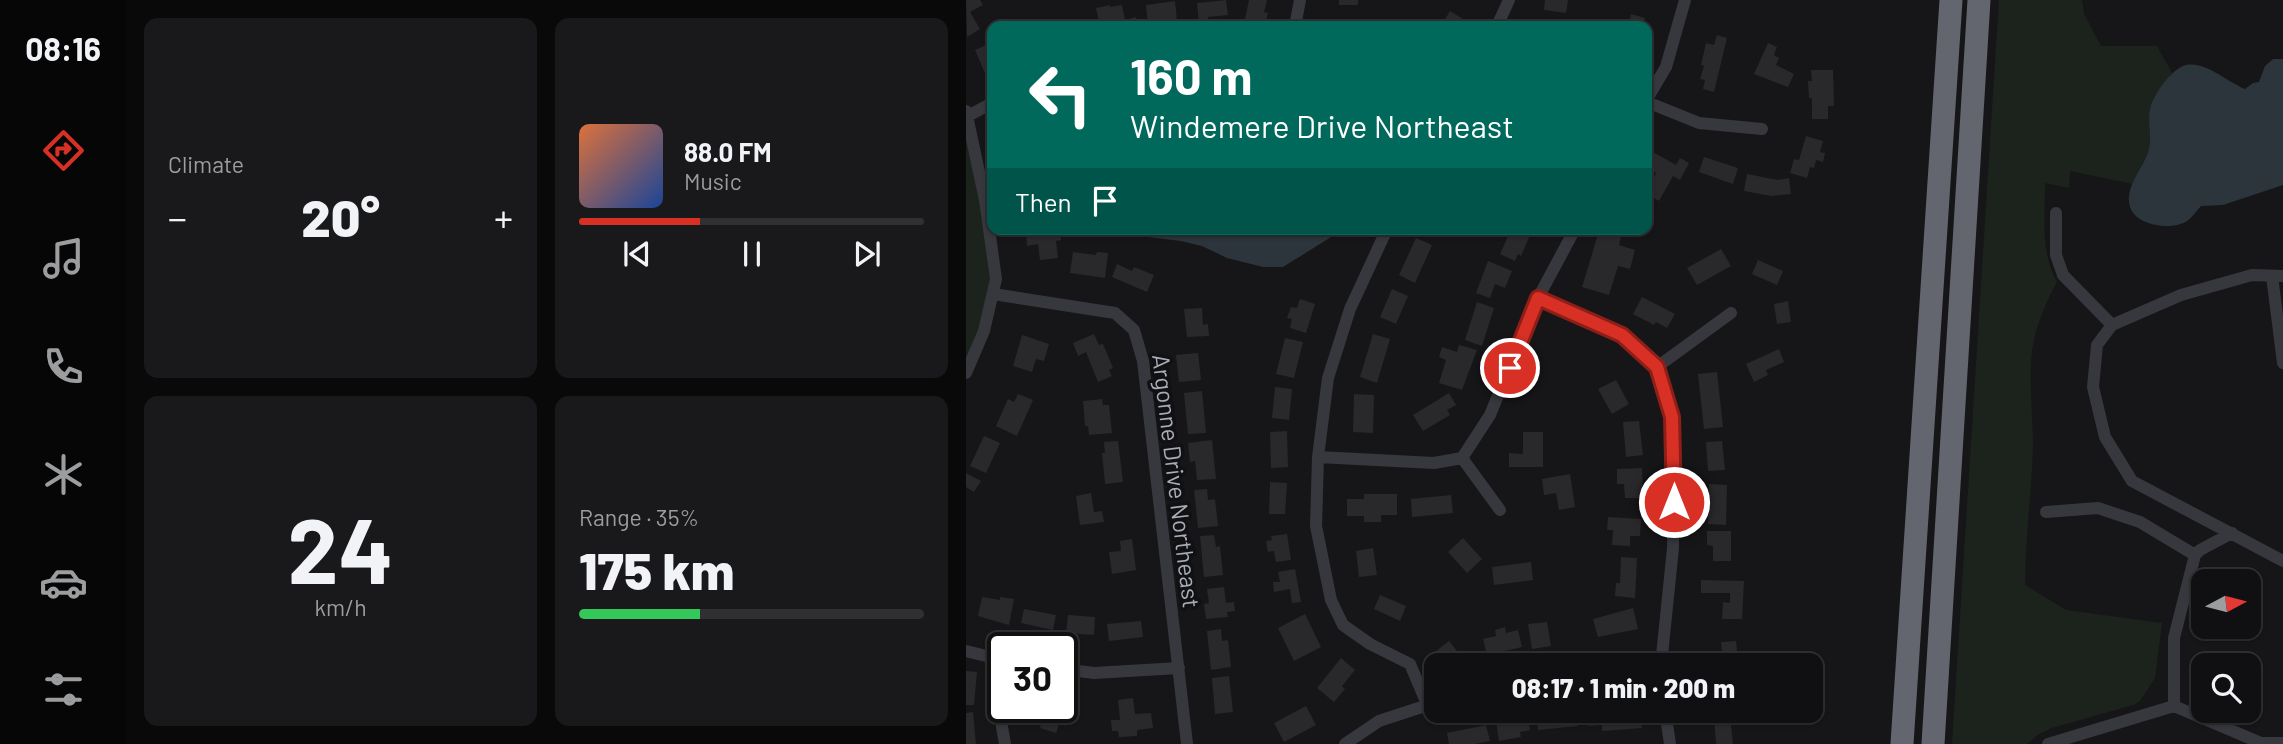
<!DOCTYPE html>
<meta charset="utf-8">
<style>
:root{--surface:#101012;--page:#19191b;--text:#f1f3f6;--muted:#9c9d9f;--line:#303032;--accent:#d93025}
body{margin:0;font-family:Barlow,sans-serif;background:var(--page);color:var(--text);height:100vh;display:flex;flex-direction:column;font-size:26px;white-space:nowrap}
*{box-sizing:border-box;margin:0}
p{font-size:23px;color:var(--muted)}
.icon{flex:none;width:38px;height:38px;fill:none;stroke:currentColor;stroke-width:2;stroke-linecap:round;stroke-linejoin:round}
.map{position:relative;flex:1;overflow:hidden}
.details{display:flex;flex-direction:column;gap:18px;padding:18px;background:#09090a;width:840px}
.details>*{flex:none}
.hud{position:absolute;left:21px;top:21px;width:665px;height:214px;border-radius:14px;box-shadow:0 2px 5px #0004,0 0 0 2px var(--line);background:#00695c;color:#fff;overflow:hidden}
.needle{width:46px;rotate:83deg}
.fabs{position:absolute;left:1225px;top:569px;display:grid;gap:14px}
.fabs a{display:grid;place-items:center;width:70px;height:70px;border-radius:14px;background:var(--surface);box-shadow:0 2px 5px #0004,0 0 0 2px var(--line);font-size:35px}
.speed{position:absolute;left:21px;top:632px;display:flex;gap:14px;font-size:35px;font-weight:700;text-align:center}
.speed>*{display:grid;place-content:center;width:91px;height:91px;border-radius:50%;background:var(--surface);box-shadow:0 2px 5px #0004,0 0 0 2px var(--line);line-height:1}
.speed .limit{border:4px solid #111;border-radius:10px;background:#fff;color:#111}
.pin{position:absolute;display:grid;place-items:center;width:60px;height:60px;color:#fff;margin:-30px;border:4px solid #fff;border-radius:50%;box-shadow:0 2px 7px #0007}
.me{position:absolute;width:77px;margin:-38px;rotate:0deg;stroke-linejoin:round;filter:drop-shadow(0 0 5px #0008)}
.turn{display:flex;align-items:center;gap:24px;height:147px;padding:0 28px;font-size:32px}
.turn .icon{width:91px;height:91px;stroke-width:2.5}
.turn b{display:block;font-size:49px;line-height:60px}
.then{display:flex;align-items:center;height:66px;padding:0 28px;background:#0003;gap:14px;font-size:26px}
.big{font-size:52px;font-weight:800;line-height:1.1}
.details .widget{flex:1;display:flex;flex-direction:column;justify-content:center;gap:10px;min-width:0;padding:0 24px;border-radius:14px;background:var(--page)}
.details .dial{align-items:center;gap:0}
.dial b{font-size:91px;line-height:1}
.song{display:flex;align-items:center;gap:21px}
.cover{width:84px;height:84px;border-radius:10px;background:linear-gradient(135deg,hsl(20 70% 55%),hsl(220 70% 35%))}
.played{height:7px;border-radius:4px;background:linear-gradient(90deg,var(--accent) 35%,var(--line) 35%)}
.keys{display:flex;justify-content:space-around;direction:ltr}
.heat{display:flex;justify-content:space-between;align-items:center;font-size:38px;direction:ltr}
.charge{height:10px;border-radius:5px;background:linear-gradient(90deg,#34c759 35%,var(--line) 0)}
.details .tiles{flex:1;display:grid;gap:18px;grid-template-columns:repeat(2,1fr)}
.trip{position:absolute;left:458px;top:653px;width:399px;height:70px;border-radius:14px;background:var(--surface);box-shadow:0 2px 5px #0004,0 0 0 2px var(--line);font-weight:800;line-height:70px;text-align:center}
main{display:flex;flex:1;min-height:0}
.tabs{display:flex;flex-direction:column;width:126px;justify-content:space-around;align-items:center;background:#060607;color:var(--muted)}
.tabs .icon{width:49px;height:49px}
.tabs .active{color:var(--accent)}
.tabs b{font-size:32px;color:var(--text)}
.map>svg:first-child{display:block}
.green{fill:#1c231d}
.water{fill:#2c353c}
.building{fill:#29292c}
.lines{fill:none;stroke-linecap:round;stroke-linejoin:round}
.minor{stroke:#37383d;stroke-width:12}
.motorway{stroke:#63666e;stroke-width:23}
.route-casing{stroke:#8d1f18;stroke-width:18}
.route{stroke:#d93025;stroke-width:12}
.labels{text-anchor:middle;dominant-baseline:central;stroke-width:7;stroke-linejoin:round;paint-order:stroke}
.street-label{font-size:24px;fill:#a8adb8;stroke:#111113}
</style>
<main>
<nav class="tabs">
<b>08:16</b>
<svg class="icon active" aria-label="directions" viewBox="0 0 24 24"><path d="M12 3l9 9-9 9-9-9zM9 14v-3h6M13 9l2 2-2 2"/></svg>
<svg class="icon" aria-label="music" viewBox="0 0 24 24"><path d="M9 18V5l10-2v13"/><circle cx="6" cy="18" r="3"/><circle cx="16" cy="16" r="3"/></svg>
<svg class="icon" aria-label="phone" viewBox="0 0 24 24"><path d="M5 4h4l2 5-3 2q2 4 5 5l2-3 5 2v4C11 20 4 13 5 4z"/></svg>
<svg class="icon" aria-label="climate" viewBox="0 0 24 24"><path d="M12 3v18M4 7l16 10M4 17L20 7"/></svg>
<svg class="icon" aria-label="car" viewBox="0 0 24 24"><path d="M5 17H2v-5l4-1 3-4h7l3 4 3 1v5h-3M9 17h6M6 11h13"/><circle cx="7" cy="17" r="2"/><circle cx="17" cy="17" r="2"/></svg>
<svg class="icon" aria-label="filters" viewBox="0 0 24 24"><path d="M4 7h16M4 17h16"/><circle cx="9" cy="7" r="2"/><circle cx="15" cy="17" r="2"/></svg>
</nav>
<section class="details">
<div class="tiles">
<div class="widget"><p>Climate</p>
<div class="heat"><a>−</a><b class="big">20°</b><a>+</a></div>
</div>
<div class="widget">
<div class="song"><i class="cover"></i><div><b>88.0 FM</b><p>Music</p></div></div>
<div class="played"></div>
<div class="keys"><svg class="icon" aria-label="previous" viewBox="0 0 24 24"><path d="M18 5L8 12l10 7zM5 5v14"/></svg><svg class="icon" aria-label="pause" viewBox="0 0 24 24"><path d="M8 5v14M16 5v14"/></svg><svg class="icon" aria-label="next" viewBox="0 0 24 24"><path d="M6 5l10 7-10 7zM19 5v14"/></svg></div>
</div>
<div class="widget dial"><b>24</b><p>km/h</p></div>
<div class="widget"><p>Range · 35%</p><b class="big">175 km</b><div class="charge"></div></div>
</div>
</section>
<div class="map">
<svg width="1317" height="744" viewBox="0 0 1317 744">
<rect width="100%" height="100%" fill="#161618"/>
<path class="green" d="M1033 0H1116L1118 14 1135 46H1191L1206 73 1193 91 1184 109 1185 141 1181 154 1167 184 1104 171 1103 188 1079 183C1079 216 1074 252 1091 282 1082 298 1075 314 1070 331 1060 366 1067 409 1067 445 1066 491 1059 538 1059 585L1100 610 1196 623 1189 678 1174 701 1167 705 1086 728 1073 734 1061 744H986Z
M0 133 18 216 24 280 15 331 0 365Z"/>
<path class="water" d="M1307 59H1317V185L1257 205 1235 206C1231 210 1226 218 1221 221 1206 231 1170 226 1164 207 1158 188 1177 168 1182 152 1187 137 1181 123 1184 109 1187 95 1206 68 1220 65 1240 61 1261 82 1279 89L1287 83 1293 82 1299 66Z
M144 229H378L317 267H297L261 258 236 246 215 241 149 233Z"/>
<path class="building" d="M0 0H14L17 5 4 12 14 29 1 37Z
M260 0 262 15 242 17V22L233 24 231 3Z
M283 0H301L298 12 302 13 299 26 278 24Z
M373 0H392V5H373Z
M579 0H602L600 13 578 10Z
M209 1 211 21 182 25 180 5Z
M144 5V7L156 5 159 20 170 17 172 26H158L157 20 149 21 150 26H134L130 8Z
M484 11 500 21 497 26H475Z
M665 14 679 18 677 26H653L654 22 663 24Z
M751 35 761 38 748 92 737 89 739 80 734 79 738 66 735 65 740 43 748 45Z
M25 43 26 84 24 85 9 50Z
M802 43 811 47 808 55 813 58 810 65 828 74 822 87 788 74Z
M845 70H867L868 106H862V119H846V98H843L842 81H846Z
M840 136 857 141 854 152 859 153 857 162 850 160 848 168 844 167 841 178 824 173 828 159 833 160Z
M685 151 710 165 714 158 723 163 714 180 707 176 693 201 681 194V175L687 179 690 173 681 168V159Z
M738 157 772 168 767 184 733 172Z
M781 174 812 180 823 178 825 194 805 196 778 191Z
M77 229H94L95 240 90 241 92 258 74 260 72 244 61 246 60 231Z
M458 229H474L471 237 457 232Z
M548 229H555L565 233 555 256 552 254 549 261 534 254 543 234 546 235Z
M633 231 655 237 653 245 669 250 664 269 652 266 643 295 616 287Z
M450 238 466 245 449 283 433 275Z
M755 249 765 266 731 285 721 268Z
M107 252 130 255 131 252 142 253 139 278 104 273Z
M792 260 817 271 811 285 786 274Z
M522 261 546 271 539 288 529 284 524 298 510 293Z
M151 264 166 271 168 267 188 275 181 292 146 277Z
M426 289 442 296 430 324 414 317Z
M676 297 709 314 701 328 690 322 688 325 667 314Z
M334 299 349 304 340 333 324 328 326 319 321 318 325 307 331 308Z
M822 301 825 322 811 324 808 304Z
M511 302 528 308 516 346 499 340Z
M236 308 237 325 242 324 243 336 221 337 218 309Z
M128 334 133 345 137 344 147 368 143 370 146 376 132 382 120 352 112 356 107 343Z
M407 334 424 339 411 383 394 377Z
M56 335 83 344 78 361 70 359 66 372 47 366Z
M319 338 337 342 328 378 310 374Z
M493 345 511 350 496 390 473 383 480 360 473 357 476 347 491 352Z
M813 349 818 362 800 370 802 375 788 382 780 364Z
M232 353 235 380 213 382 210 355Z
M751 372 757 427 738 429 732 374Z
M650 380 663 404 646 414 632 389Z
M309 387 326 389 323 420 306 418Z
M236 391 240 433 222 434 218 393Z
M483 393 490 405 481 410 484 415 457 431 447 415Z
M52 394 67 400 51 436 30 426 42 399 48 402Z
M388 394 408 395 407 433 387 432Z
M136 399 137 405H143L146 433 123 435 122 426H119L117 401Z
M673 421 677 455 660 457 657 422Z
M321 431 322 467 305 468 304 432Z
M557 432H577V467H543V453L557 454Z
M18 436 34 443 20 473 4 466Z
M246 440 250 479 231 480 229 461 224 462 222 443Z
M152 441 157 482 139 484 136 453H139L138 442Z
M756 441 759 470 742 471 740 442Z
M676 468 677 498H659L658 484H651V469Z
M0 473 15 481 8 492 0 487Z
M604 474 609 507 593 510 590 493 578 495 576 479Z
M304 482 321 483 319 514H303Z
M743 484 761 485 760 525 742 524Z
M241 489 242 500 249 499 252 526 232 528 228 490Z
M125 493 128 512 136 511 138 522 114 525 110 496Z
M398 494H431V515H415V522H398V516H381V499H398Z
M485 495 487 513 446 517 445 499Z
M642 517 675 519 674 536H664V546L646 545 647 530H641Z
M741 531H765V561H747V546L741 545Z
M321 534 325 560 310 562 308 551 302 552 300 541 306 540 305 536Z
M248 535 250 547 254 546 257 575 238 577 234 536Z
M497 538 516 559 501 573 482 552Z
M166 539 170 570 146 574 143 552 155 551 154 541Z
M407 548 411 575 393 577 390 551Z
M655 557 671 558 669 598 649 596 650 583H654Z
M565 562 567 580 528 585 526 567Z
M329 569 335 602 326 603 324 589 308 592 307 582H314L312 572Z
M735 580 778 581 776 619H756L757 602 764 603V593H735Z
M258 587 260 603 268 602 269 611 261 612 262 617 240 619 238 604 243 603 241 589Z
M414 595 440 606 434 621 408 609Z
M16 597 34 600V597L48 599 43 625 12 616Z
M667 608 672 629 632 637 627 619Z
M58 609 90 615 87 630 55 623Z
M339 614 355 647 328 661 312 628Z
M102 615 129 617 128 635 100 633Z
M175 621 177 637 143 641 141 624Z
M581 622 585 646 566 649 562 624Z
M539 627 540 633 552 630 556 647 521 655 517 639 530 636 529 630Z
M255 629 256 641 262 640 265 667 245 670 241 631Z
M483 641 501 664 499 665H480L469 652Z
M770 641 772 660 757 661 755 642Z
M375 658 389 670 376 686 379 689 368 702 351 688Z
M0 671 11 672 8 705H0Z
M263 676 267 712 249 714 246 678Z
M96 694 104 696 98 715 102 716 99 726 93 724 90 733 74 728 78 709 82 711 83 707H96Z
M167 698 169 714 185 713 187 728 171 730V736L153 737 152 731H146L145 720H154L152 700Z
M340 706 350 725 318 742 308 723Z
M597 710H611L612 726 572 730 570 713Z
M621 710H674L676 728 636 731V725L622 726Z
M7 712 10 744H0V713Z
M561 715 564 730 554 732 555 737 533 741 530 721Z
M764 716 767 744H750L748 717Z
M520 725 524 741 509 744H483L481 733Z"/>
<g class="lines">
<path class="minor" d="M329 26 334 0
M531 26 543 0
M681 99 700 67 719 0
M681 102 733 123 796 129
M0 111 19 200 30 279 18 331 0 373
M2 116 26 103
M1090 213V255L1097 275 1146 325
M421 229 384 309 362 378 352 457 350 526 365 600 377 625 404 644 444 664 461 704
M1306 276 1317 363
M1317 276 1286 275 1215 295 1146 325 1131 345 1127 387 1139 437 1166 481 1317 561
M27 294 149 313 168 330 177 361 221 744
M572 298 656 335 691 367 706 417 708 480 707 548 695 665
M691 367 765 313
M352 457 468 463 496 458 524 415 572 298 609 229
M496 458 534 510
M1080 512 1132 508 1174 522 1229 555
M0 651 37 660
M96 669 128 673 213 668
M1208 706V638L1229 555 1234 550 1266 533
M1208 706 1295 743H1317
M37 707 36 727 39 744
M699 710 704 744
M379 744 413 721 471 702
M1082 744 1208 706"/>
<path class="motorway" d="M936 744 985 0
M967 744 1013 0"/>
</g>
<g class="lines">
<g class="route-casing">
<path id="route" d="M544 368 572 298 656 335 691 367 706 417 708 502"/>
</g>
<use href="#route" class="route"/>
</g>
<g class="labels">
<g class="street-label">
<text transform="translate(211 481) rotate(83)">Argonne Drive Northeast</text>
</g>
</g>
</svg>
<div class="fabs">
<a><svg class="needle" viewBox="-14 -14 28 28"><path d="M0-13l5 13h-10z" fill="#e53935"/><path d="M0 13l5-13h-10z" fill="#9c9d9f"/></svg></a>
<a><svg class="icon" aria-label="search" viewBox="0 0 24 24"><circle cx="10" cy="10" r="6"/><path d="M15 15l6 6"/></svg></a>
</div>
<div class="speed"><div class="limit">30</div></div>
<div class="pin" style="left:544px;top:368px;background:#d93025"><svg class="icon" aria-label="arrive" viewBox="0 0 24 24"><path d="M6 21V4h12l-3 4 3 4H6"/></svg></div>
<svg class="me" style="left:708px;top:502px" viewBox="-20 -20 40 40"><circle r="17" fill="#d93025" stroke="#fff" stroke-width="3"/><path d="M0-11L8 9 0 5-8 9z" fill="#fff"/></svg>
<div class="trip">08:17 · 1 min · 200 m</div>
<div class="hud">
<div class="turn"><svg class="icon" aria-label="left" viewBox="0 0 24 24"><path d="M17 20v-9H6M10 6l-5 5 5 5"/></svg><div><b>160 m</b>Windemere Drive Northeast</div></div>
<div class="then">Then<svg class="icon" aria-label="arrive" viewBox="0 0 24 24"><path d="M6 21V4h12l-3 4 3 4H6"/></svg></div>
</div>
</div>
</main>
